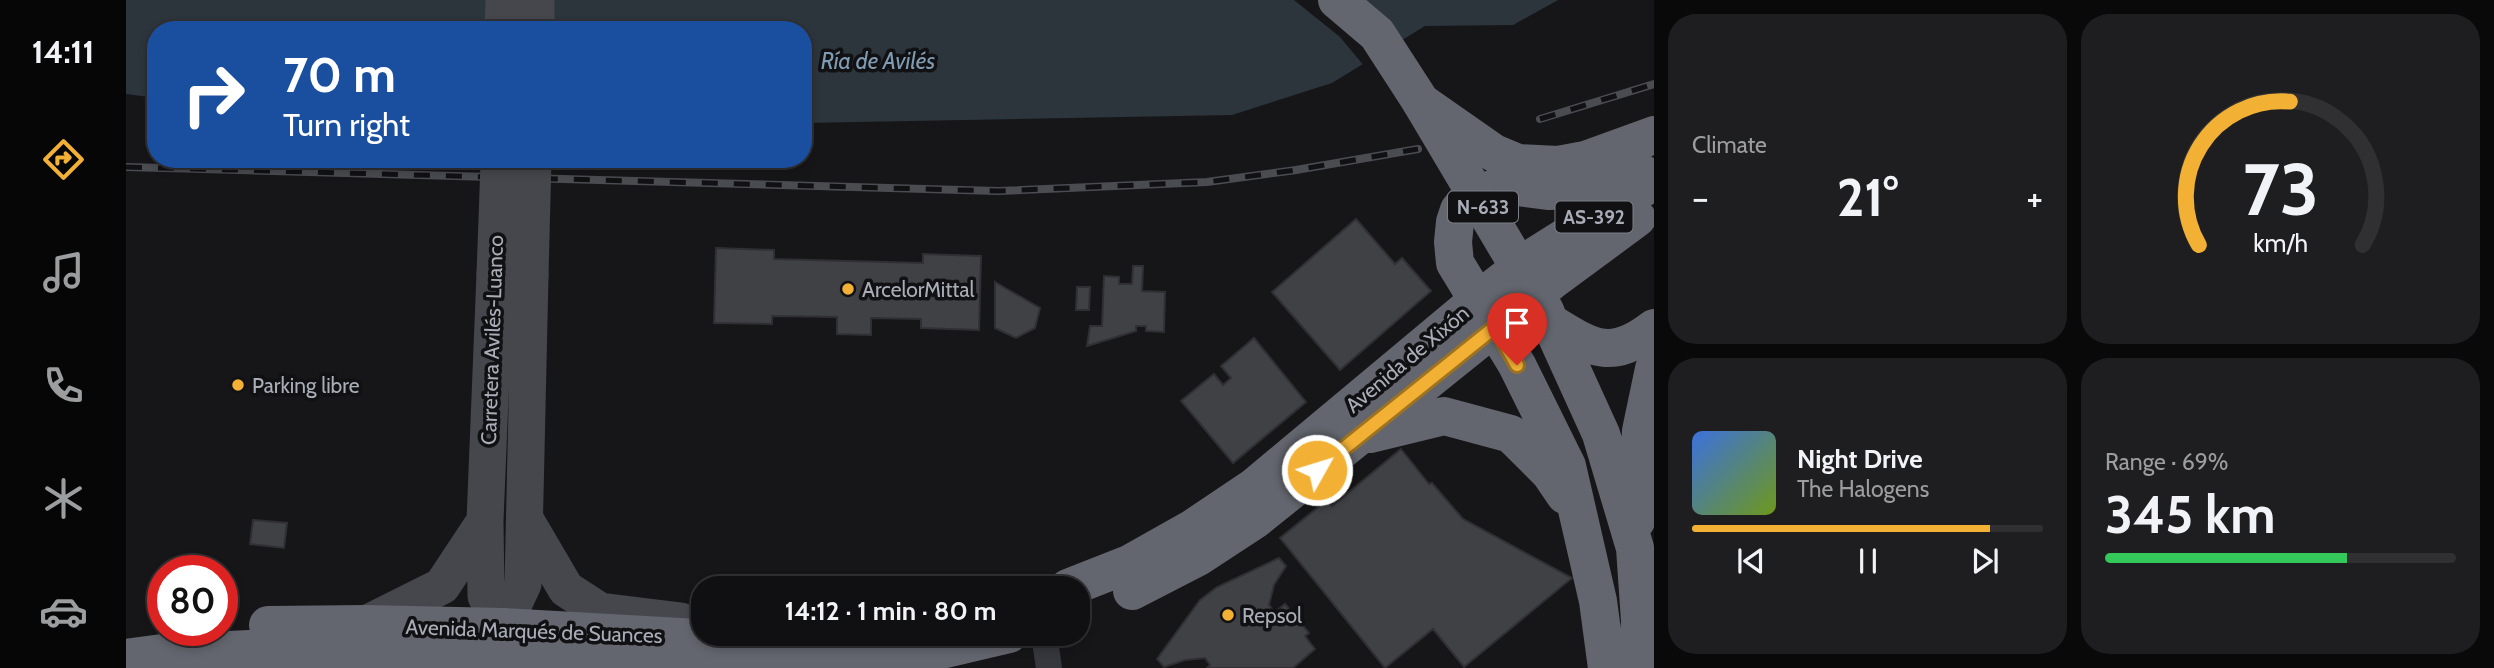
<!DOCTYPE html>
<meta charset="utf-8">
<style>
:root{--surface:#101012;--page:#1e1e20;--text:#f1f3f6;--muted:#9c9d9f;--line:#303032;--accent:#f2b134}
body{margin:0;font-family:Cabin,sans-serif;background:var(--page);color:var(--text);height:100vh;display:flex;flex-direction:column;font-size:26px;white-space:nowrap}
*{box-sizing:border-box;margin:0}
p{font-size:23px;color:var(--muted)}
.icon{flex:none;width:38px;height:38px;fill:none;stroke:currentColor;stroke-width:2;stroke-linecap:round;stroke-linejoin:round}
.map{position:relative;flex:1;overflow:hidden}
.side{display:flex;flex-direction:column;gap:14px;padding:14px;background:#09090a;width:840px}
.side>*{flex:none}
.top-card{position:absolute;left:21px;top:21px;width:665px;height:147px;border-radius:28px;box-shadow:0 4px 10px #0003,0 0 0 2px var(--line);background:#1a4fa0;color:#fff;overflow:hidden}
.speed{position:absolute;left:21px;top:555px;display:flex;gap:14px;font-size:35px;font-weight:700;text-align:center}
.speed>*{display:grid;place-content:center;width:91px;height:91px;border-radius:50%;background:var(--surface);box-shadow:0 4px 10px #0003,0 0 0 2px var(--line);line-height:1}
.speed .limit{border:10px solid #d22;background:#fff;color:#111}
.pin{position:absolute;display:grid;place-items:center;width:60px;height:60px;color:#fff;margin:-72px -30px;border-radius:50% 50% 50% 0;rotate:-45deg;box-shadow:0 0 7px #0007}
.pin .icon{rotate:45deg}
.me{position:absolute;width:77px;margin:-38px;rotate:51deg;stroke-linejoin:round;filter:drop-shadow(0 0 5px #0008)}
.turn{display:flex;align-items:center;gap:24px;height:147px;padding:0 21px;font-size:32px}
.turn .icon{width:91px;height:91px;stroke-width:2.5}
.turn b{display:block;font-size:49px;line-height:60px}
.big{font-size:52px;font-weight:700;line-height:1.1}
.side .tile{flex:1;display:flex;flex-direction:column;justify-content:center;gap:10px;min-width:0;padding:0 24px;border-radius:28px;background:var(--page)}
.side .dial{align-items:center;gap:0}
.dial svg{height:182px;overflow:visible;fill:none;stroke:var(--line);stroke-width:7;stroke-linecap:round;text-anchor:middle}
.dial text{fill:var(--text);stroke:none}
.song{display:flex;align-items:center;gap:21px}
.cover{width:84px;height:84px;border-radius:10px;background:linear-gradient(135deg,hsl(220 70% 55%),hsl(80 70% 35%))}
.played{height:7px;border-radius:4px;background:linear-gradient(90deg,var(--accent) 85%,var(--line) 85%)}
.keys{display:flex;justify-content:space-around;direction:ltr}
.heat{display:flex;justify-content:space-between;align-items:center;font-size:38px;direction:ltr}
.charge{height:10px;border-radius:5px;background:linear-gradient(90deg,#34c759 69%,var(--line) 0)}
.side .tiles{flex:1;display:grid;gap:14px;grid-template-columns:repeat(2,1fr)}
.trip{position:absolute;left:565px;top:576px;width:399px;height:70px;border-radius:28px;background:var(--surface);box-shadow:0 4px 10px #0003,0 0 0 2px var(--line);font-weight:700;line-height:70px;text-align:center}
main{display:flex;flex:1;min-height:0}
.dock{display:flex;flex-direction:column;width:126px;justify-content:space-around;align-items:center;background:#060607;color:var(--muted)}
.dock .icon{width:49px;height:49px}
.dock .active{color:var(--accent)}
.dock b{font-size:32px;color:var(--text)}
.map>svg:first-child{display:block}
.water{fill:#2c353c}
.pier{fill:#161618}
.building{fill:#404145;stroke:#303034;stroke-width:2}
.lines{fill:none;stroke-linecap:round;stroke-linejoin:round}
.street{stroke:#37383d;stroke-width:26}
.secondary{stroke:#45474d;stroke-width:37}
.highway{stroke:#63666e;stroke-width:38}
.rail-casing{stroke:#4a4c52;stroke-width:8}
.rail{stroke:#111113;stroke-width:5;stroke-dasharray:16;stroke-linecap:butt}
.secondary-bridge{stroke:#45474d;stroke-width:37}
.highway-bridge{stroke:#63666e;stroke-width:38}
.route-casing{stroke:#9d7322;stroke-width:18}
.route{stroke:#f2b134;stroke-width:12}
.poi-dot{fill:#f2b134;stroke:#111113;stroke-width:2.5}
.labels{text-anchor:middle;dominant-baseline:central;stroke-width:7;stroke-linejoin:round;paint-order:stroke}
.shield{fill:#111113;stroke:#7b7e86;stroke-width:2}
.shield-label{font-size:19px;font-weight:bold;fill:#a8adb8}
.poi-label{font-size:21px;fill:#a8adb8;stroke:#111113;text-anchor:start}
.street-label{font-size:21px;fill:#a8adb8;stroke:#111113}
.water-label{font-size:23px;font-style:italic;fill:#7f9bb3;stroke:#111113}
</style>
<main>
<nav class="dock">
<b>14:11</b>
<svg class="icon active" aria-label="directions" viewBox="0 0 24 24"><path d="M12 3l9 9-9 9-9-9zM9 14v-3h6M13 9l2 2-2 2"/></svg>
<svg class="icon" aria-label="music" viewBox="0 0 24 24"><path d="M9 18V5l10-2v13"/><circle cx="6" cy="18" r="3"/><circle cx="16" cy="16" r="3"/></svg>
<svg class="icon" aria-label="phone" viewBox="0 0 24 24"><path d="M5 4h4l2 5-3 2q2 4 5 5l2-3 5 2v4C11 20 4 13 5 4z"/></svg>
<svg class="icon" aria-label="climate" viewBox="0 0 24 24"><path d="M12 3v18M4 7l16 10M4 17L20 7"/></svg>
<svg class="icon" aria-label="car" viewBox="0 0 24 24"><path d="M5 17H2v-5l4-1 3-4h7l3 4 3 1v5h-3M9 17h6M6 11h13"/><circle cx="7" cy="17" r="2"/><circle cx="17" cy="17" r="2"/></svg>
</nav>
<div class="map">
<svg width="1528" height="668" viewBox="0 0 1528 668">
<rect width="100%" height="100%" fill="#161618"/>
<path class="water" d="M0 0H1432L1387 25 1299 26 1206 83 1106 115 677 123V30H30V98L0 94Z"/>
<path class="pier" d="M1168 0H1237L1278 43 1239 67 1214 37Z"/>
<path class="building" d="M1230 219 1269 264 1276 258 1305 291 1214 370 1146 292Z
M590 248 648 250V259L797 263V254L855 256 853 330 795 328V319L745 318V335L711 334V317L646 316V324L588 323Z
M1007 266H1017L1016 291 1039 292 1038 332 1020 331V326H1010V331L961 346 964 326H976L978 276 993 277V284H1006Z
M869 282 914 308 909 328 890 338 869 328Z
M951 287H964L963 310H950Z
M1128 338 1180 402 1107 463 1055 401 1088 374 1097 385 1105 378 1095 366Z
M1275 449 1303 484 1306 483 1337 519 1446 578 1338 667 1307 629 1259 668 1154 538 1201 500 1206 506Z
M127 520 161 523 158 548 124 544Z
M1153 558 1160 566 1148 585 1143 605 1149 612 1159 604 1183 633 1179 636 1189 649 1167 668H1081L1084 665 1079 658 1059 660 1038 667 1031 659 1074 600 1091 587Z"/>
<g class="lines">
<path class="street" d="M918 634 923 668"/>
<path class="secondary" d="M377 30 378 0
M410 30V0
M369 274 359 521 360 596 377 627 400 639
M399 519 440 589 474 611 555 621
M240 624 316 586 359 521
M727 634 741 637
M359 635 377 627 397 584 404 275"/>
<path class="highway" d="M1211 0 1251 34 1295 102 1368 153 1392 163 1432 165 1459 160 1528 135
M1419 311 1475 434 1509 548 1514 621 1512 668
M1425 323C1467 349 1485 361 1528 328
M1244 434 1318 416 1385 434 1424 473 1439 495
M1510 521 1515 431 1528 369
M942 588 1003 564 1067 528 1128 487 1352 300 1409 256 1528 181
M1006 591 1072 557 1130 519 1427 280 1511 218
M142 625 240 624 377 627 608 640 687 638
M0 658 36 653 124 649 607 668 745 661 811 651 883 634
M1481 668 1472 601 1441 466 1391 365 1329 263 1327 242 1329 222 1333 210 1342 199 1366 189 1384 186 1422 191 1457 190 1516 173"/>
<g class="rail-casing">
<path id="rail" d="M1414 119 1528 84
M0 167 872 191 1081 182 1170 170 1292 149"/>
</g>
<use href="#rail" class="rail"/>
<path class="secondary-bridge" d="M369 274 373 164
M404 275 407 159"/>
<path class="highway-bridge" d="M1295 102 1419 311"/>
</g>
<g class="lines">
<g class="route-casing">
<path id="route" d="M1191 470 1369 327 1391 365"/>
</g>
<use href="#route" class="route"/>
</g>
<g class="poi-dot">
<circle cx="722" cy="289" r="7"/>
<circle cx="112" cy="385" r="7"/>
<circle cx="1102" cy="615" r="7"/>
</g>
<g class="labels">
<g class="shield">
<rect x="1322" y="191.5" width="70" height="31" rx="5"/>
<rect x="1429.5" y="201.5" width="77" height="31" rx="5"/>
</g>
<g class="shield-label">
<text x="1357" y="207">N-633</text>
<text x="1468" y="217">AS-392</text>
</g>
<g class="poi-label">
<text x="736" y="289">ArcelorMittal</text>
<text x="126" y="385">Parking libre</text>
<text x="1116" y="615">Repsol</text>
</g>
<g class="street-label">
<text transform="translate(366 340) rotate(-88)">Carretera Avilés-Luanco</text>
<text transform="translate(1281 359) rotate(-40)">Avenida de Xixón</text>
<text transform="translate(408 631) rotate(2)">Avenida Marqués de Suances</text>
</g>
<g class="water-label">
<text x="752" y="61">Ría de Avilés</text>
</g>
</g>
</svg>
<div class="speed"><div class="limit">80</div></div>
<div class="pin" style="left:1391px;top:365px;background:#d93025"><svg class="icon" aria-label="arrive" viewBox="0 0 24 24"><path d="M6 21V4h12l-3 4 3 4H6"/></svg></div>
<svg class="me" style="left:1191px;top:470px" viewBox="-20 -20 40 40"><circle r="17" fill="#f2b134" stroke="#fff" stroke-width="3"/><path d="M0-11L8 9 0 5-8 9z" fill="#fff"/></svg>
<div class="trip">14:12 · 1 min · 80 m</div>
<div class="top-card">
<div class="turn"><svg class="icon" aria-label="right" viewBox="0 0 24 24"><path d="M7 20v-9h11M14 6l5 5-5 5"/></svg><div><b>70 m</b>Turn right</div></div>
</div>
</div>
<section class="side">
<div class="tiles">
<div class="tile"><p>Climate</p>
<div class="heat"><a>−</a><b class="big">21°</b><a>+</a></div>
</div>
<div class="tile dial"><svg viewBox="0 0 100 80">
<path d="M14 69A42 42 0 1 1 86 69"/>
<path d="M14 69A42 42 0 0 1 54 6" stroke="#f2b134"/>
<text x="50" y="56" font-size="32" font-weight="700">73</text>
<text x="50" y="72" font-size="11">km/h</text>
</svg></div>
<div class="tile">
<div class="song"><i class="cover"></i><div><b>Night Drive</b><p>The Halogens</p></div></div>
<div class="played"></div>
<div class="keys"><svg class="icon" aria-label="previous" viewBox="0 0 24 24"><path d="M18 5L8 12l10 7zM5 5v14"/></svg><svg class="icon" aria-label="pause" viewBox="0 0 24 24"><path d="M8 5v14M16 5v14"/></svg><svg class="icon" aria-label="next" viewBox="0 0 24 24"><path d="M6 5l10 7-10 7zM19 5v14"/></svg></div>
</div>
<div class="tile"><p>Range · 69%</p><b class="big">345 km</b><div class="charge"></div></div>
</div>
</section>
</main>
